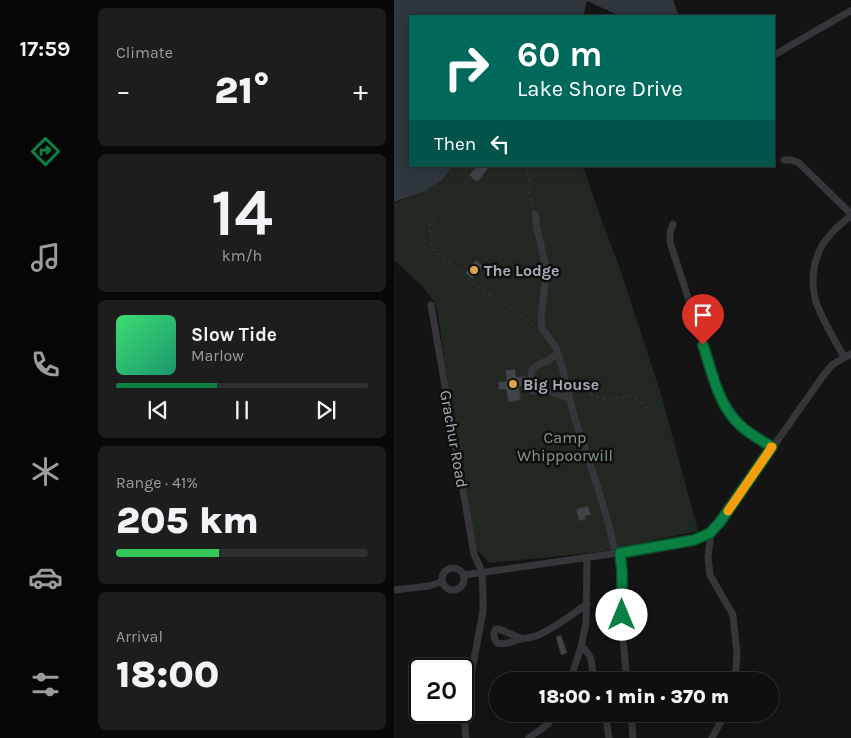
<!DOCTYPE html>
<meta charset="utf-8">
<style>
:root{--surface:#0f0f10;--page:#1d1d1e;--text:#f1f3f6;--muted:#9b9c9f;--line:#2f2f30;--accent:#0b8043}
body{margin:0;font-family:Karla,sans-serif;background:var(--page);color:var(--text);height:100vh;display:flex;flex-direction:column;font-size:19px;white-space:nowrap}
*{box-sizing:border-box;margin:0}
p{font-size:16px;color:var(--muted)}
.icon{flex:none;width:28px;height:28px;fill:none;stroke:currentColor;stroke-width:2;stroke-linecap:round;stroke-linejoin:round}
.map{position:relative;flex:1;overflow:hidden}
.panel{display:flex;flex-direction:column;gap:8px;padding:8px;background:#080809;width:304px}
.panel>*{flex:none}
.banner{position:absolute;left:15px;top:15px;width:366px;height:152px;border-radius:0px;box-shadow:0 2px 12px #0003,0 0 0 1px var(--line);background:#00695c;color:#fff;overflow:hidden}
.speed{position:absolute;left:15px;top:658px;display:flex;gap:10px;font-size:25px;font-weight:700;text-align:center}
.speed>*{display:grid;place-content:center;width:65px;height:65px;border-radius:50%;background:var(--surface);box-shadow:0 2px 12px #0003,0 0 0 1px var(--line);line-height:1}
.speed .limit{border:2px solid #111;border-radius:8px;background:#fff;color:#111}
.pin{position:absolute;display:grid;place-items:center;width:42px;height:42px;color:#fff;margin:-51px -21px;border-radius:50% 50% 50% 0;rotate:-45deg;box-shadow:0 0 5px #0007}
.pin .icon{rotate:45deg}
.me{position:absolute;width:55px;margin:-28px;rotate:0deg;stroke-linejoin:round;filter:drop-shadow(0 0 4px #0008)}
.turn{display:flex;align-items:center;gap:18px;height:105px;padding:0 25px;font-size:22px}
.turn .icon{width:65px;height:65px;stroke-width:2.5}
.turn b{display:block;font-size:35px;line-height:42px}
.then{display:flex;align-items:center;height:48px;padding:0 25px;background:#0003;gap:10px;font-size:19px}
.big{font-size:38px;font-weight:800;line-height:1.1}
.panel .tile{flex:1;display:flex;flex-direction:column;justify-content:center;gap:8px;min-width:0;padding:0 18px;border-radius:8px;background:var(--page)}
.panel .dial{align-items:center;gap:0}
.dial b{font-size:65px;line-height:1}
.song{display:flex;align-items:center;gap:15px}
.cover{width:60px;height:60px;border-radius:8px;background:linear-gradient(135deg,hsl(140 70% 55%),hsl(160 70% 35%))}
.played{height:5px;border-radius:2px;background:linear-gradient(90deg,var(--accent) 40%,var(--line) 40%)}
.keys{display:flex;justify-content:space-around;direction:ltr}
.heat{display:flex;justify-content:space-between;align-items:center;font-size:28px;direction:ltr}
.charge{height:8px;border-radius:4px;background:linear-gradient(90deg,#34c759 41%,var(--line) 0)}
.trip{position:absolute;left:95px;top:672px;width:290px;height:50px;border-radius:25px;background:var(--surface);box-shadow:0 2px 12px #0003,0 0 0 1px var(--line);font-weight:800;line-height:50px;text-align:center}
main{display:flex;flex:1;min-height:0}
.tab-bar{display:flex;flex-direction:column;width:90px;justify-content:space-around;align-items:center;background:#060606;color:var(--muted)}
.tab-bar .icon{width:35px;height:35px}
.tab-bar .active{color:var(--accent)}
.tab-bar b{font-size:22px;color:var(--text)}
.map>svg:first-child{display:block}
.green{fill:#212821}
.water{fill:#2f373d}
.building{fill:#434448;stroke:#2e2e31}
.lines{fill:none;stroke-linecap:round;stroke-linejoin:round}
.path{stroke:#3c3d41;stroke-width:1;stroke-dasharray:2.5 4;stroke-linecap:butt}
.minor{stroke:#36363a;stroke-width:7}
.route-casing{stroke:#07532c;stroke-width:12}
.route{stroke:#0b8043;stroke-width:9}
.slow{stroke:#f59e0b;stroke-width:9}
.poi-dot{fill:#daa748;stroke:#0f0f10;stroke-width:2}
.labels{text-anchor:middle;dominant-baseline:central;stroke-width:5;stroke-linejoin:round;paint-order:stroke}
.poi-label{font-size:16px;font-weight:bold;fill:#a8acb4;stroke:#0f0f10;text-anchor:start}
.park-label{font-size:16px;fill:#819d82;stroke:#0f0f10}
.street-label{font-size:16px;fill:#a8acb4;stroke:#0f0f10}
</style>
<main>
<nav class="tab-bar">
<b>17:59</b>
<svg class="icon active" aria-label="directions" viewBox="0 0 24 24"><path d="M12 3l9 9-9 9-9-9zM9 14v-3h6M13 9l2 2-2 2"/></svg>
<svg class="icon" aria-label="music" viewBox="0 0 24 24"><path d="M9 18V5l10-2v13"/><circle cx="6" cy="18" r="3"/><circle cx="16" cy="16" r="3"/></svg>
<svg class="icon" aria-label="phone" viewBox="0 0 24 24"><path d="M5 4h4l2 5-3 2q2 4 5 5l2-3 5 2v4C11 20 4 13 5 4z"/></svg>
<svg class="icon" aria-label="climate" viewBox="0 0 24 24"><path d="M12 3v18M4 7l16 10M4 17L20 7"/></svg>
<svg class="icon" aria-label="car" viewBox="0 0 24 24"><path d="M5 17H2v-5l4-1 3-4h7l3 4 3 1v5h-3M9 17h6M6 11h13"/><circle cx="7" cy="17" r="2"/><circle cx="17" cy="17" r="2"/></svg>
<svg class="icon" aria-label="filters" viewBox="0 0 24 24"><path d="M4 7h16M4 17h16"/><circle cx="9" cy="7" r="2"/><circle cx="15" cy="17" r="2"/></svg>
</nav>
<section class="panel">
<div class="tile"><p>Climate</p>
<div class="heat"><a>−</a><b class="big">21°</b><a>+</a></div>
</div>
<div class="tile dial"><b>14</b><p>km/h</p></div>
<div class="tile">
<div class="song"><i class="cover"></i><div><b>Slow Tide</b><p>Marlow</p></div></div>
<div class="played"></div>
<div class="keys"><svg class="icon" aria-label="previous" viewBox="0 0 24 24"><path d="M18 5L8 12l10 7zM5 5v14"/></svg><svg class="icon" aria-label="pause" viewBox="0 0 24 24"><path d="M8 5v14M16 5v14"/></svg><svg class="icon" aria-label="next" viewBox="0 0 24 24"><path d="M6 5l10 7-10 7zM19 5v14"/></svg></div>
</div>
<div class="tile"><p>Range · 41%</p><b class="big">205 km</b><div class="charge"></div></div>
<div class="tile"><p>Arrival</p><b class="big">18:00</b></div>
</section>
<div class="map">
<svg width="458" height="738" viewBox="0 0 458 738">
<rect width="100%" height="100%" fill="#141415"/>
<path class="green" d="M59 166H189L206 216 225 266 267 394 304 531 205 552 96 563 82 549 50 358 44 313 40 301 26 284 0 260V203L28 192 47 181Z"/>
<path class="water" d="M0 0H279L285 16H226L193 1 189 16H16V166H59L48 180 29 192 0 202Z"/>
<path class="building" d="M83 166H91L94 169 83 182 75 175Z
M82 260 89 266 78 279 71 273Z
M121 369 122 377 132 376 133 386 125 387 127 400 114 402 112 389 105 390 104 382 113 381 111 370Z
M194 506 197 515 191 516 192 519 185 521 182 509Z
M167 635 173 653 167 655 162 637Z"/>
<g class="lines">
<path class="path" d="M53 166 58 173
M131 166 136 182 135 192 139 207
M39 218 35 225 38 245 40 250 88 290 107 301 141 325
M180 384C189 390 200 398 212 399 220 400 232 395 239 397 245 399 249 406 254 410"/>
<path class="minor" d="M380 55 458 10
M390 160H398L405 163 458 215
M141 214 143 228 152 268 151 283 147 316 148 328 162 348 169 370 180 416 203 485 216 529 221 553
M279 224 276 233V242L326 396 334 412 346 426 378 447
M37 305 80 554 88 572 89 597V612L72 701 70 717 72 738
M164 353 154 361 145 364 138 369 137 375 139 391H156L176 399
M450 357C440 339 429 321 422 302 420 295 419 286 419 279 420 249 435 232 458 215
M317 533 314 557 316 575 339 615 340 625 343 654 341 681
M226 553 228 572V629L233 681
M48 579a11 11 0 1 1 22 0a11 11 0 1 1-22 0Z
M70 575 252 549 300 540 317 533 326 522 429 376 438 365 458 353
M0 590 35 586 47 582
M128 639 105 629H102C98 634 100 638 103 643 111 645 118 642 126 639 131 638 137 638 142 636 160 629 177 615 193 604
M187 647C200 654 198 669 199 681
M176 681 187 647 192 623 193 558
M210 714 212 719 215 738
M237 714 239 738
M135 738 154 724 162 714
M318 738 331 714"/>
</g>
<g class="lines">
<g class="route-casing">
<path id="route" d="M228 615V572L226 553 300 540 316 533 326 522 378 447C367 440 355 434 346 425 324 405 318 372 309 345"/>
</g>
<use href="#route" class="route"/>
<path class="slow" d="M334 511 378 447H377"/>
</g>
<g class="poi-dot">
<circle cx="80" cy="270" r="5"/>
<circle cx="119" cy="384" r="5"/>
</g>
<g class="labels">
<g class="poi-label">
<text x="90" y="270">The Lodge</text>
<text x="129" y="384">Big House</text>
</g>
<g class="park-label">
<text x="171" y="437">Camp<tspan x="171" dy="18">Whippoorwill</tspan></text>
</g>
<g class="street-label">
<text transform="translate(60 439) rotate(80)">Grachur Road</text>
</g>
</g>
</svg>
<div class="speed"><div class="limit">20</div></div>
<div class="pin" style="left:309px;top:345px;background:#d93025"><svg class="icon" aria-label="arrive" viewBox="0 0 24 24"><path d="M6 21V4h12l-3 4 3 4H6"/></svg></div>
<svg class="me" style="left:228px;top:615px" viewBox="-20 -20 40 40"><circle r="19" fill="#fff"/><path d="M0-13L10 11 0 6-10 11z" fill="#0b8043"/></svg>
<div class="trip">18:00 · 1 min · 370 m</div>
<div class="banner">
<div class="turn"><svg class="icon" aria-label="right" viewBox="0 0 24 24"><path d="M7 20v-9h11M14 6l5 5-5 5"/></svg><div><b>60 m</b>Lake Shore Drive</div></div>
<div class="then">Then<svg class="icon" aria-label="left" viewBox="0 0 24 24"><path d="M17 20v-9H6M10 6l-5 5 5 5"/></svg></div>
</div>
</div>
</main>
